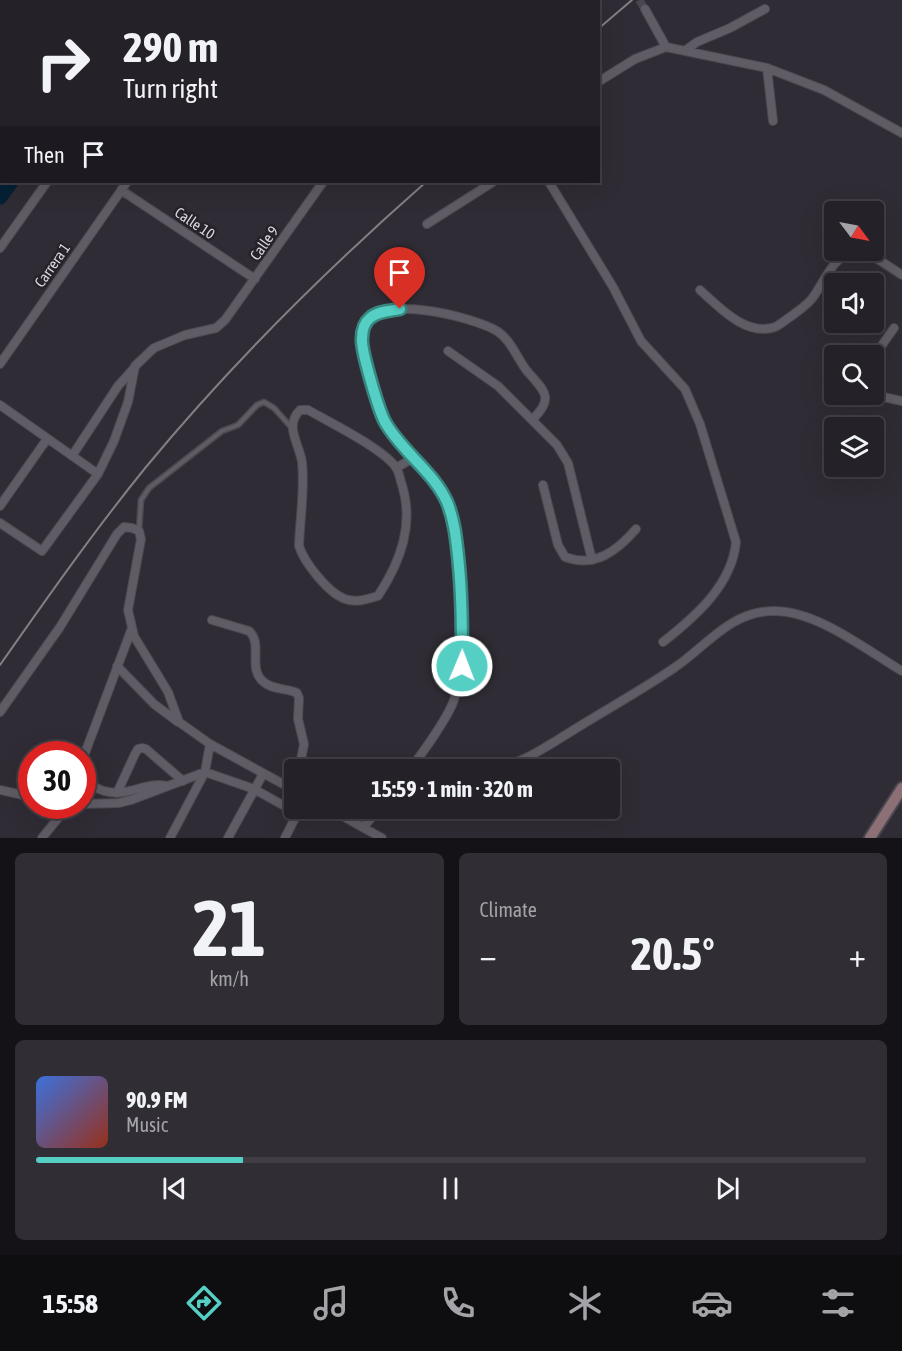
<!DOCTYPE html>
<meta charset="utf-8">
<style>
:root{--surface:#242128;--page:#302e34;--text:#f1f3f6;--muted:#a3a3a8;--line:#413e45;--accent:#55cec4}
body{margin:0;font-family:"Asap Condensed",sans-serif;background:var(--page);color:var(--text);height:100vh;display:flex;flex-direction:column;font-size:22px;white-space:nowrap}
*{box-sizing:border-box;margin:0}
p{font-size:20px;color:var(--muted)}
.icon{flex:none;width:33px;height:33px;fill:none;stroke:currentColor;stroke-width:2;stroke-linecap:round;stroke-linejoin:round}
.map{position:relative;height:838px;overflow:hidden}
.sheet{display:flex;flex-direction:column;gap:15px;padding:15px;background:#141216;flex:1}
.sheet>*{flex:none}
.guide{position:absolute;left:0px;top:0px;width:600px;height:183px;box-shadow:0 6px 24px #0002,0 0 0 2px var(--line);background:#242128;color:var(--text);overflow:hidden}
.needle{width:39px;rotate:122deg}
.fabs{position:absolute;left:824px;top:201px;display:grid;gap:12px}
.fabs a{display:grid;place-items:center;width:60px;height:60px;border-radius:6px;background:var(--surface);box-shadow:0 6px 24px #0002,0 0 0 2px var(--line);font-size:30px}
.speed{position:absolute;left:18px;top:741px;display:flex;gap:12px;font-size:30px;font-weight:700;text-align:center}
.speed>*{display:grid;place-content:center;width:78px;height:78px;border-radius:50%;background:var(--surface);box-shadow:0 6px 24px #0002,0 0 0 2px var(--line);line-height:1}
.speed .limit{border:9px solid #d22;background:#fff;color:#111}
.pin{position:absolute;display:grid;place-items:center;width:51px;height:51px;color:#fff;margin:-62px -26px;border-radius:50% 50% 50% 0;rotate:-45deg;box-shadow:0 0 6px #0007}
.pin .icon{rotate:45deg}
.me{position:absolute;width:66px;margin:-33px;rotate:1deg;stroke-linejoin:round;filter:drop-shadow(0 0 4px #0008)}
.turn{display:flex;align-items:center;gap:21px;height:126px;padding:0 24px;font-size:27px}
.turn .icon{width:78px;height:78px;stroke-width:2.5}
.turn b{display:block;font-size:42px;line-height:51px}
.then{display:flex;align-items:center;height:57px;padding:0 24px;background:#0003;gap:12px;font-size:22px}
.big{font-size:45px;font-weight:700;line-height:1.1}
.sheet .card{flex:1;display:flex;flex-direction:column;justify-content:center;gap:9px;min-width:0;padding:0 21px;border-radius:9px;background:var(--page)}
.sheet .dial{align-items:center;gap:0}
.dial b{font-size:78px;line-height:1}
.song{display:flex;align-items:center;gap:18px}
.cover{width:72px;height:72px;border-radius:9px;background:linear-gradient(135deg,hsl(220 70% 55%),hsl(10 70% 35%))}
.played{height:6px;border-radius:3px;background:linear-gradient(90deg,var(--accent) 25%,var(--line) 25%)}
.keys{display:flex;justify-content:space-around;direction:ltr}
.heat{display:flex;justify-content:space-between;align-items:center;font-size:33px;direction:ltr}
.sheet .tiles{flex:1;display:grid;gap:15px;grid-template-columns:1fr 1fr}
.card:last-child{grid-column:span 2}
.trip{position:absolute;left:284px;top:759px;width:336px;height:60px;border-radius:6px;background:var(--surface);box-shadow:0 6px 24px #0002,0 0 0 2px var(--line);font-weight:700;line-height:60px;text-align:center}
.tab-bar{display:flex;height:96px;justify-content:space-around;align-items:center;background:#0e0d10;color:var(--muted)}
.tab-bar .icon{width:42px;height:42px}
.tab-bar .selected{color:var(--accent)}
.tab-bar b{font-size:27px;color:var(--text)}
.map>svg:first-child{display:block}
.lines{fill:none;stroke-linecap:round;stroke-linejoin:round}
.river{stroke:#052034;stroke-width:15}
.street-tunnel{stroke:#4a464f;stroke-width:8;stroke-dasharray:8 4;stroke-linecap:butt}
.lane-casing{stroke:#4b4850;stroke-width:7}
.street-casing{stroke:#4b4850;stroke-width:10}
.secondary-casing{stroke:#4b4850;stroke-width:14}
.path{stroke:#6a666e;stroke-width:1.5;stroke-dasharray:3 3;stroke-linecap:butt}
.lane{stroke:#605c66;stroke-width:4}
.street{stroke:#605c66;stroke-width:8}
.secondary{stroke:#8d7076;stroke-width:10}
.rail{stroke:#827f86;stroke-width:2}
.route-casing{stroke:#37867f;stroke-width:15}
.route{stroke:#55cec4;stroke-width:10}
.labels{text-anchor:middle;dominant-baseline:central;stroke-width:5;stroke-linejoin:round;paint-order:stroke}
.street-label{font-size:15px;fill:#dddae0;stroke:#26232b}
</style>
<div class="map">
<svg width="902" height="838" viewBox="0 0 902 838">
<rect width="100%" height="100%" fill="#302c35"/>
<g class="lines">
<path class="river" d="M139 2 140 0
M0 197 11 182"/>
<path class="street-tunnel" d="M639 0 645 9"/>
<g class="lane-casing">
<path id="lane" d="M139 531 141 500 149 488 222 431 238 425 257 405 264 402 274 408 291 427"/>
</g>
<g class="street-casing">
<path id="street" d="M55 2V0
M173 2 174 0
M251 2 252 0
M451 2 452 0
M645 9 666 47 767 68 824 90 902 133
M686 50 697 42 730 28 765 9
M767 68 773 121
M598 82 635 59 666 47
M0 103 2 101
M549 182 613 287 641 341 685 389 700 424 736 542C732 585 695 617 663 642
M121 190 255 279
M427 224 493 182
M0 248 47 182
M862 250 870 254 902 275
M700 290C719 307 746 337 775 327 780 325 785 320 790 317 798 311 809 304 814 296 826 278 834 255 857 250
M448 351 498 386 557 445 568 463 592 560
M873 358 894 328
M0 364 127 182
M870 394 902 401
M0 405 98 474
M300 410H308C329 422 386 450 397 469 399 473 400 478 401 482 415 523 401 561 378 596 367 599 357 603 345 599 328 593 304 562 299 546 300 518 305 489 302 462 299 443 284 426 300 410Z
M72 456 118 386 135 367
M396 468 413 458
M543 485 558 545 565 557C595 568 617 551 636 529
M0 506 47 439
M0 523 42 551 98 474 114 441 128 402 135 366 154 348 185 335 216 328 225 320 323 182
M212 620 249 631C264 644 246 670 265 683 274 690 287 688 297 693L299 698 298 719 304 744 299 770
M117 666 154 704 178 722
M0 712 60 627 117 534 124 527 132 528 139 531 141 539 128 610 134 636 168 692 179 722 210 744 294 790
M82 761 132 628
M410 770C424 750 442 727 452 705 469 666 464 540 447 502 432 468 397 448 381 414 376 396 359 347 363 330 372 290 473 317 497 331 511 340 517 358 527 371 544 391 555 397 533 419
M494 770C526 762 552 743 580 726 611 707 643 689 674 668 707 646 730 611 774 611 818 611 866 650 902 671
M82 780C91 785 99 791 109 792 130 796 147 781 167 786
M289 788 294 779
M0 790 32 797
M117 793 135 754 138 749 142 748 146 749 183 781
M82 804 119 803 131 800 205 772 210 744
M328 808 382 838
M364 827 379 808
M42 838 59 817 65 806
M170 838 205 772 254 789 297 813
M228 838 263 774
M285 838 300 808"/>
</g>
<g class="secondary-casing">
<path id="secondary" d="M870 838 902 788"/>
</g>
<path class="path" d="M386 0 388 2"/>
<use href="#lane" class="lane"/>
<use href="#street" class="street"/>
<use href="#secondary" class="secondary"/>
<path class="rail" d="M598 29 632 0
M0 665C47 598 94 531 146 467 231 364 326 270 426 182"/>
</g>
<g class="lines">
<g class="route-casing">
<path id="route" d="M400 309C390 311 378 311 370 318 364 323 362 331 362 339 361 351 379 411 385 422 402 452 433 471 447 502 454 519 456 537 458 556 462 593 462 628 462 666"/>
</g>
<use href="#route" class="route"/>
</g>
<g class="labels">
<g class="street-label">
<text transform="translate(195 223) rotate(34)">Calle 10</text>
<text transform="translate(264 243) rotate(-55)">Calle 9</text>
<text transform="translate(52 265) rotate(-55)">Carrera 1</text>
</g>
</g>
</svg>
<div class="fabs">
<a><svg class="needle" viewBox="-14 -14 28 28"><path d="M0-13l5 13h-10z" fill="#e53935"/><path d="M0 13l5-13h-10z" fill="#a3a3a8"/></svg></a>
<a><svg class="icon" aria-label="sound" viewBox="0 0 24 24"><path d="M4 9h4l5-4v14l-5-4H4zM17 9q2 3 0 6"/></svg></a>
<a><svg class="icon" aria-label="search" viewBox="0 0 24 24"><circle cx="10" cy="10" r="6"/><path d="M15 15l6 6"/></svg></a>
<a><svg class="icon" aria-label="layers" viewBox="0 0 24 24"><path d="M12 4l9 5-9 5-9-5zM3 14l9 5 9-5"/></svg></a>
</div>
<div class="speed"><div class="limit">30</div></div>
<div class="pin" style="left:400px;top:309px;background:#d93025"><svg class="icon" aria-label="arrive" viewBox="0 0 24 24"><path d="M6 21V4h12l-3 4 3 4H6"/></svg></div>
<svg class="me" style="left:462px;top:666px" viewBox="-20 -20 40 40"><circle r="17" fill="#55cec4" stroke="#fff" stroke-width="3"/><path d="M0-11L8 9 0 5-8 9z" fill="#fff"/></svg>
<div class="trip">15:59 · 1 min · 320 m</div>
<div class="guide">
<div class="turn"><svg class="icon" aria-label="right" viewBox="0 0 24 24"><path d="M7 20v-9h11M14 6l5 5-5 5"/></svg><div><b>290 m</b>Turn right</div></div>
<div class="then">Then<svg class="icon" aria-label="arrive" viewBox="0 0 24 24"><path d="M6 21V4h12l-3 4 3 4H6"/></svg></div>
</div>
</div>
<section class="sheet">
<div class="tiles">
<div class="card dial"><b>21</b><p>km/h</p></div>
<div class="card"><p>Climate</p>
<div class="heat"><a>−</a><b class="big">20.5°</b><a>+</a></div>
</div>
<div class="card">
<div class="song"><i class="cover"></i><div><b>90.9 FM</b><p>Music</p></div></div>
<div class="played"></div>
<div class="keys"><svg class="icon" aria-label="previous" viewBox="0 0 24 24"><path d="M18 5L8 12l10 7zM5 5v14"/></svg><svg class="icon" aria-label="pause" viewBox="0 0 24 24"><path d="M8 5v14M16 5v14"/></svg><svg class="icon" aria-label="next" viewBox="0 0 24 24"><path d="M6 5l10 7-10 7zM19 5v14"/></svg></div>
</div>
</div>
</section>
<nav class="tab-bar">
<b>15:58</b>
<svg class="icon selected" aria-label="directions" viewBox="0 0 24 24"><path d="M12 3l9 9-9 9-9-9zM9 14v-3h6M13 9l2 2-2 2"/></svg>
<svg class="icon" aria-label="music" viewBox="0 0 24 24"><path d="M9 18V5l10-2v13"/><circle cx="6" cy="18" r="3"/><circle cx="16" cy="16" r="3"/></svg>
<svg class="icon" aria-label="phone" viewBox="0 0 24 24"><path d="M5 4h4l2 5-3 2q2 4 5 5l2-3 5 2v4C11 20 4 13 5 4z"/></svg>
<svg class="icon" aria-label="climate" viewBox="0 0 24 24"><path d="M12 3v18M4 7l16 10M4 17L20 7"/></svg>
<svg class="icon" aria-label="car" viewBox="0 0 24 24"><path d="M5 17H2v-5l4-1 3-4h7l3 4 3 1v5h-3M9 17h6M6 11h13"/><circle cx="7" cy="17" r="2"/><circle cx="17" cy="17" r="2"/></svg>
<svg class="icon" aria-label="filters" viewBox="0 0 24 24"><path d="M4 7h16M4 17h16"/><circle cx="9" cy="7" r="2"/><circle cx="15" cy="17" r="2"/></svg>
</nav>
